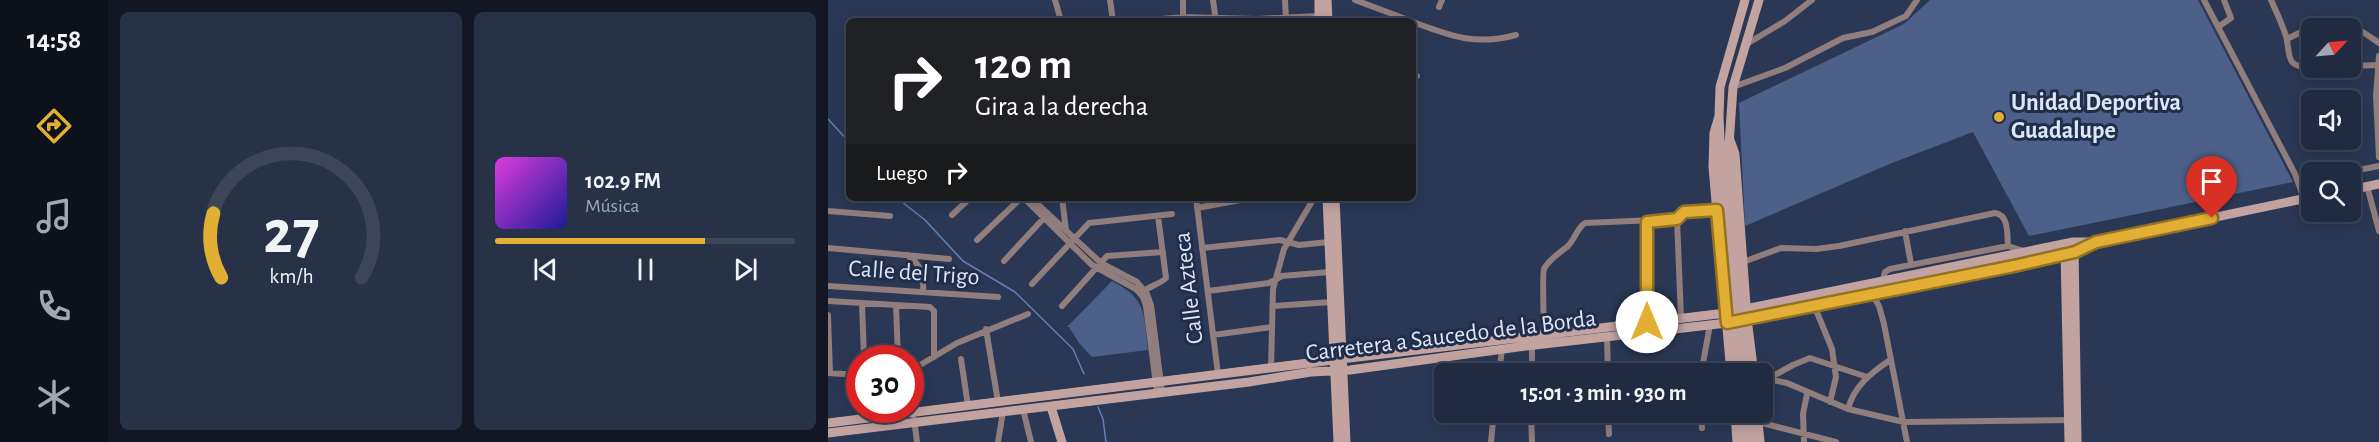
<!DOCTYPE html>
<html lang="es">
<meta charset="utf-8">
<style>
:root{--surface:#202a40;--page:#283247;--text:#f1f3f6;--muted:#a2a7b1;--line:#3d4659;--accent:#e2af34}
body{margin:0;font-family:"Alegreya Sans",sans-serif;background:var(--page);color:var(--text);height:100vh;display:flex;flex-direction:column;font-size:22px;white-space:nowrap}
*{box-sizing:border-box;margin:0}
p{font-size:20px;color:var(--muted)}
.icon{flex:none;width:33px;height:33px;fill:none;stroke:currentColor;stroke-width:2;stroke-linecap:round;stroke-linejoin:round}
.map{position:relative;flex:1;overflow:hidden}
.details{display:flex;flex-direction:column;gap:12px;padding:12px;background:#121723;width:720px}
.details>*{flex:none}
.banner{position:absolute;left:18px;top:18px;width:570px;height:183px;border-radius:9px;box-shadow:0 3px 15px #0003,0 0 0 2px var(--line);background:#202124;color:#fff;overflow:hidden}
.needle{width:39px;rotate:64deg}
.fabs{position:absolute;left:1473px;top:18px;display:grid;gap:12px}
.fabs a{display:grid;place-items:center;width:60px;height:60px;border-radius:9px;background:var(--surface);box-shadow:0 3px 15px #0003,0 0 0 2px var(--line);font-size:30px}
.speed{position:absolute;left:18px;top:345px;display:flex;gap:12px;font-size:30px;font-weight:700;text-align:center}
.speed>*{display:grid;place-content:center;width:78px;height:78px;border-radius:50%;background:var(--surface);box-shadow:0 3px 15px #0003,0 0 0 2px var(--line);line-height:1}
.speed .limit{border:9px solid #d22;background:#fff;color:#111}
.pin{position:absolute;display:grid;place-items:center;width:51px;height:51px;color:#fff;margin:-62px -26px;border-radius:50% 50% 50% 0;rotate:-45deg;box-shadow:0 0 6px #0007}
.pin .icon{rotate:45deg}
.me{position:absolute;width:66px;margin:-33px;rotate:0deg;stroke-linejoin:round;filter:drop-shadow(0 0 4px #0008)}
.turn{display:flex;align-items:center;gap:21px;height:126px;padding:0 30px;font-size:27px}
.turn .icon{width:78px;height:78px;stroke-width:2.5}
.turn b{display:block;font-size:42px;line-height:51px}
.then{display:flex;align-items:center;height:57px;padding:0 30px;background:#0003;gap:12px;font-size:22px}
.details .widget{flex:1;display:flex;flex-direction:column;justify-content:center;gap:9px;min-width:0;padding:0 21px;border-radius:9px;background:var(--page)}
.details .dial{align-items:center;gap:0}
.dial svg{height:156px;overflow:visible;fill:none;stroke:var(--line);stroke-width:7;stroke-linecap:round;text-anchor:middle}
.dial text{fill:var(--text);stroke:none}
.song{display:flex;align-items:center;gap:18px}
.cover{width:72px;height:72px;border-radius:9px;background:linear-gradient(135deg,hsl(300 70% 55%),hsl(240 70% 35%))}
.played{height:6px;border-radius:3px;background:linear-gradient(90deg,var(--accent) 70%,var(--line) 70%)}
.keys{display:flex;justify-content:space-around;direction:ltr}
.details .tiles{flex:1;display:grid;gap:12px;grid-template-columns:repeat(2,1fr)}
.trip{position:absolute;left:606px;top:363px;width:339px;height:60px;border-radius:9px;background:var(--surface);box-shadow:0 3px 15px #0003,0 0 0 2px var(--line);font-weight:600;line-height:60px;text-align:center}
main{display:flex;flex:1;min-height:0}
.tabs{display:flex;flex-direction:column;width:108px;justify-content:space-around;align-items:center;background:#0d111a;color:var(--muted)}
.tabs .icon{width:42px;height:42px}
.tabs .current{color:var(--accent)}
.tabs b{font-size:27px;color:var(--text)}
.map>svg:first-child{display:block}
.green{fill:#4d6089}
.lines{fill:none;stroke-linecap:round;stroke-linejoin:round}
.stream{stroke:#647fb8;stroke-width:1.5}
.street{stroke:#917d7b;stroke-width:6}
.secondary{stroke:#c2a3a0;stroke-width:9}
.secondary-bridge{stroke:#c2a3a0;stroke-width:9}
.route-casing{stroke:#937222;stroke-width:15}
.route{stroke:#e2af34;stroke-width:10}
.poi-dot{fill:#e2af34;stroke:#202e4a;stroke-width:2}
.labels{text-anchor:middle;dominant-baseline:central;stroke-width:6;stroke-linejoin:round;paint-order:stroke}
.poi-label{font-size:24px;font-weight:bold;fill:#dde6f9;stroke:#202e4a;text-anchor:start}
.street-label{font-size:24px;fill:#dde6f9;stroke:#202e4a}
</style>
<main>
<nav class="tabs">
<b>14:58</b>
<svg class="icon current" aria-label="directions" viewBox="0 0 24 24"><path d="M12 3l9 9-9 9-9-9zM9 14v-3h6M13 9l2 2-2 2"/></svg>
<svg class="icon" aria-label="music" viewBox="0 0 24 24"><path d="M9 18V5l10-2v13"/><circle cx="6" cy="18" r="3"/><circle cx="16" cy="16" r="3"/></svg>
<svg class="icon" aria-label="phone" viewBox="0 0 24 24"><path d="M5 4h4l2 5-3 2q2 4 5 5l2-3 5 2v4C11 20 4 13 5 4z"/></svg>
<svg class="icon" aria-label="climate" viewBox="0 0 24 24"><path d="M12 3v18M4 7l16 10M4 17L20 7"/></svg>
</nav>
<section class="details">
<div class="tiles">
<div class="widget dial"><svg viewBox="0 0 100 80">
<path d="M14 69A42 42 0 1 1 86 69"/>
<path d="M14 69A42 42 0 0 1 10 36" stroke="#e2af34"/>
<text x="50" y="56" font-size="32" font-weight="700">27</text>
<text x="50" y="72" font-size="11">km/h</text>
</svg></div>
<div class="widget">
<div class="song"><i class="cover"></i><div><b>102.9 FM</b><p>Música</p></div></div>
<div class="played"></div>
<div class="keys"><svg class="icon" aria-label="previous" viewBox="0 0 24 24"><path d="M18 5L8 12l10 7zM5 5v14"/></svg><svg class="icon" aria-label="pause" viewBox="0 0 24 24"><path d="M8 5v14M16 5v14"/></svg><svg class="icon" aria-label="next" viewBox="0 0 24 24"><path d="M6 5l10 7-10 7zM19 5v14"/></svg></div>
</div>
</div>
</section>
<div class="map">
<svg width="1551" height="442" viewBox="0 0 1551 442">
<rect width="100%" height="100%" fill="#2a3855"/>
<path class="green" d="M1102 0H1370L1465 182 1201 236 1145 132 1064 163 917 226 911 103 1076 24Z
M284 281C320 300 315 313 320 350L264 357 251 343 241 327H239Z"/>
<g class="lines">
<path class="stream" d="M0 119 21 142
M69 198 97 220 135 261 187 292 245 349 256 374
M270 407 275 419 278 442"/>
<path class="street" d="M227 0 233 21
M282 0 285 21
M355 0V17L428 19 491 16
M385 0 388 21
M457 0 458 20
M527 0 583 21
M1376 0 1467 174 1476 199
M1443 0C1448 11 1454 24 1458 36 1463 55 1456 68 1484 67
M611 7 614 0
M312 21 355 17
M585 22C623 36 647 46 688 35
M1390 27 1403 18 1396 0
M1459 39C1504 17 1508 12 1551 43
M917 45 957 21 984 0
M1551 56 1548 96 1551 157
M1522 66 1550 65
M585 76H589
M905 87 957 68 1015 38 1044 32 1078 16 1089 0
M1521 172 1551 166
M1539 186 1551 231
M196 198 264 265 308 289 315 297 318 306 329 393
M203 198 273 263 309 282 319 294 323 305 334 392
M234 198 238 230
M368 198 390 374
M369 208 423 198
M0 211 62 216
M124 215 142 198
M849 219 853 318
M1077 231 1083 264
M149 240 193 198
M0 248 121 259
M374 248 452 240 471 245 501 242
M79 255C94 265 96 275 95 292
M176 261 216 218 220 217
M915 262 953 248 988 249 1011 246 1167 213C1181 215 1179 234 1180 246L1196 251
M1054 283 1057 272 1062 269 1180 246
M204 284 261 223 344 214
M0 286 170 297
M316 291C322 286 334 283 338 278L330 216
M380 291 441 283 454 276 502 272
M1045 296 1051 306 1056 324 1079 442
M0 301 102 307 106 311V357
M34 303 36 358
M68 305 70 358
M986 305 1004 349 1008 377 1002 402
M234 306 279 256 335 252
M445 306 504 302
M0 315 2 373
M819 322V222
M158 329 170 402
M385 335 444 327
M716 335C716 325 714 273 716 269 721 259 732 253 740 246 747 239 749 228 757 223L849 219 856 212 889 210
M779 337 780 374
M704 345V374
M133 359 140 406
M443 368 445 289 456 249 486 198
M82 371 129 343 200 314
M0 373 32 375
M671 374 674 349
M793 374 874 364
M873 374 882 325
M940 379 959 383 1020 409 1076 422 1244 420
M934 382 965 365 982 358 1039 377
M195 409 203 442
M1020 409C1026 386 1043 373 1062 360
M703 412 704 442
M780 412 781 434
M873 412 874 428
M86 419 89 442
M703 419 757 412
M930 422 1008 442
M170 442 175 412
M663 442 666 412
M976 442 975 414 979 394"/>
<path class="secondary" d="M491 0V21
M499 0 500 21
M891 116 886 133 885 167 903 374
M902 140 907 154 919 319 926 374
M902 184 900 159 905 87 931 0
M894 185 891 116 892 87 917 0
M1522 190 1551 184
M499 198 510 442
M507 198 518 442
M1246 247 1249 442
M1237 250 1241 442
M223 407 234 442
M907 412 909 442
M914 412 916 442
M922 412 924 442
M929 412 932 442
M0 423 513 359 898 313 1245 242H1268L1484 197
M0 433 421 382 483 372 522 370 698 346 899 323 1186 266 1247 252 1265 243"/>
<path class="secondary-bridge" d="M902 184 918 374
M894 185 911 374"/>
</g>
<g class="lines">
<g class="route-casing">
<path id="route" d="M819 322V222L849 219 856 212 889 210 899 323 1186 266 1247 252 1268 242 1384 218"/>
</g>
<use href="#route" class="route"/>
</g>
<circle class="poi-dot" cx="1171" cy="117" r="6"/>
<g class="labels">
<g class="poi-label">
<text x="1183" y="103">Unidad Deportiva<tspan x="1183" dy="28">Guadalupe</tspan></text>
</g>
<g class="street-label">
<text transform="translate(86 273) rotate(4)">Calle del Trigo</text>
<text transform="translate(361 288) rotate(-97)">Calle Azteca</text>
<text transform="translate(623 336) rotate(-7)">Carretera a Saucedo de la Borda</text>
</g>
</g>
</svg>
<div class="fabs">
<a><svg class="needle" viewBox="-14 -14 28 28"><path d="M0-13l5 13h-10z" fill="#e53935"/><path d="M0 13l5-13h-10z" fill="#a2a7b1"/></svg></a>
<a><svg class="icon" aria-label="sound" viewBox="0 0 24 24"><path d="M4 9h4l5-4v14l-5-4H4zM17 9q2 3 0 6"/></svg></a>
<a><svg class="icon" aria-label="search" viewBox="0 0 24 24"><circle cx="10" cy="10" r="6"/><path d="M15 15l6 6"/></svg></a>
</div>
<div class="speed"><div class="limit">30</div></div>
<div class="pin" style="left:1384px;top:218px;background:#d93025"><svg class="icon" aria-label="arrive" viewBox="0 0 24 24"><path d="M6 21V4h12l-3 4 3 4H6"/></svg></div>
<svg class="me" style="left:819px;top:322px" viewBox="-20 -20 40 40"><circle r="19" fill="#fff"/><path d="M0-13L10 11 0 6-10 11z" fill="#e2af34"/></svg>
<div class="trip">15:01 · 3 min · 930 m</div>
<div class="banner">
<div class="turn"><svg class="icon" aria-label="right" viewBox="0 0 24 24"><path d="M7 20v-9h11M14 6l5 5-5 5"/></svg><div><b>120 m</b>Gira a la derecha</div></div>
<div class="then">Luego<svg class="icon" aria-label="right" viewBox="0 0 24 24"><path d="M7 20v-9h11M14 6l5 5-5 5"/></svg></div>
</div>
</div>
</main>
